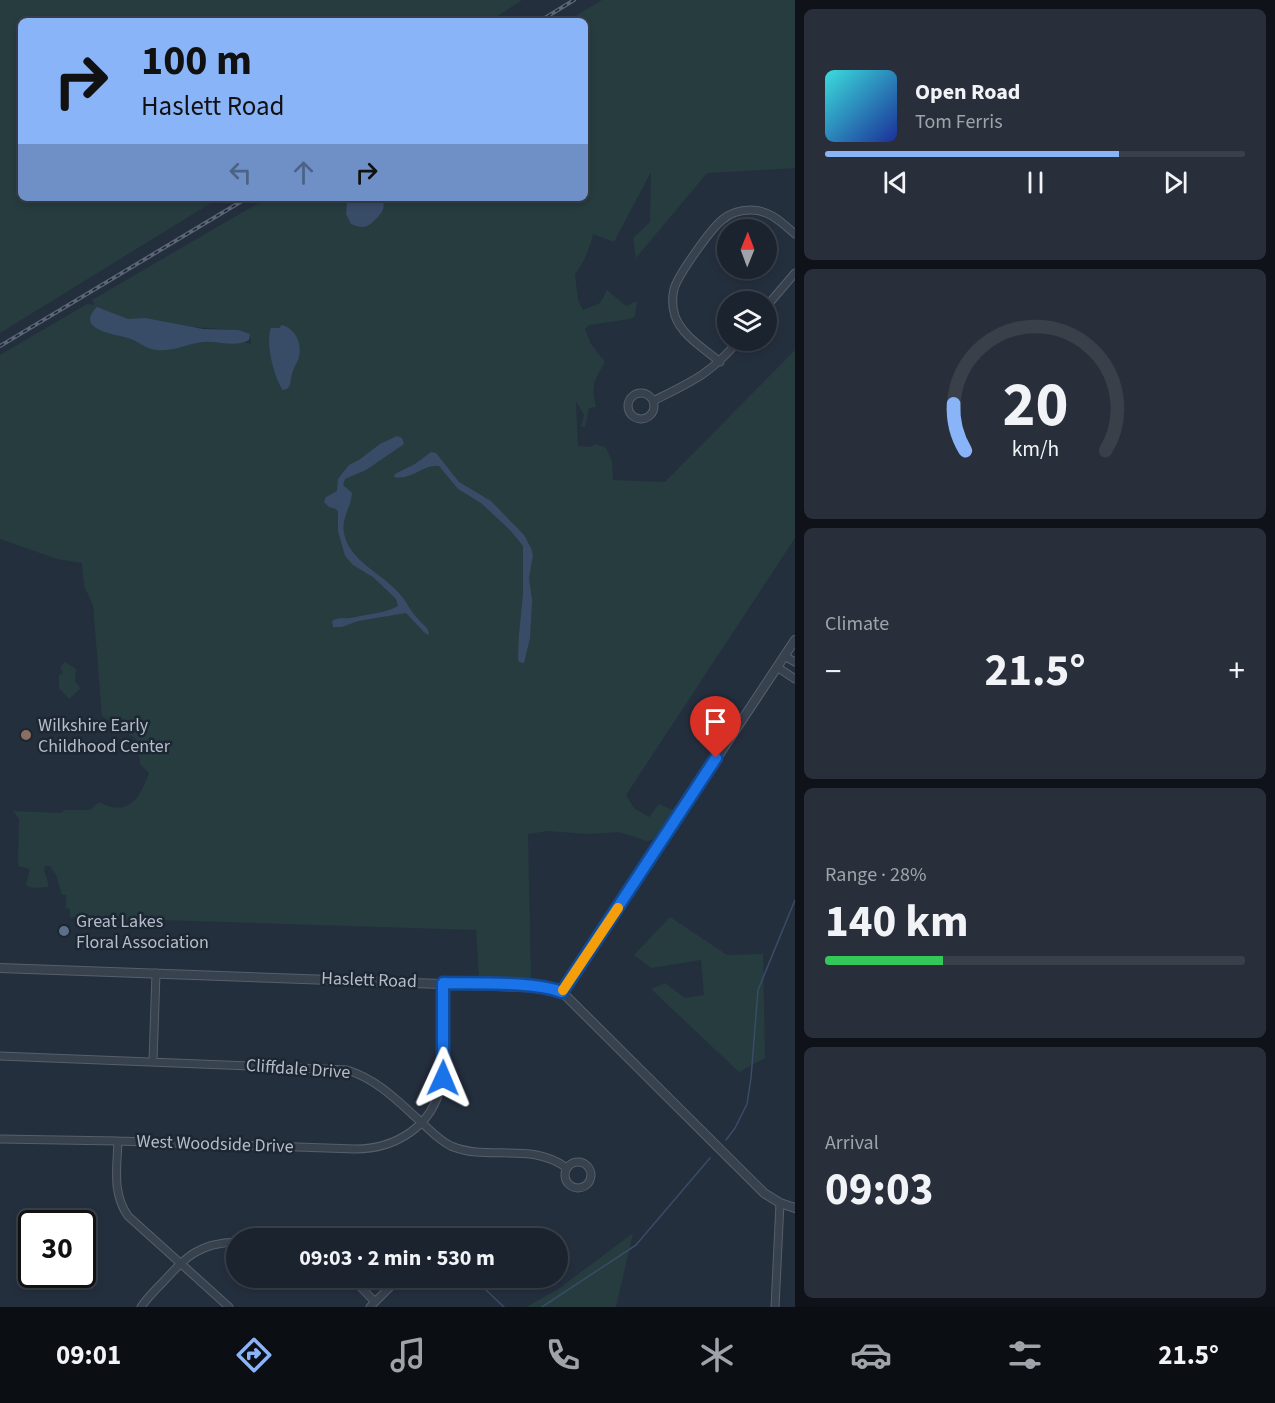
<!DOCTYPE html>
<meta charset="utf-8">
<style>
:root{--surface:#1b232e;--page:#282f3a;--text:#f1f3f6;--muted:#a0a4aa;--line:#39404a;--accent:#8ab4f8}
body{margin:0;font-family:"Source Sans 3",sans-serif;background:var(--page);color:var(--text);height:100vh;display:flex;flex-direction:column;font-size:22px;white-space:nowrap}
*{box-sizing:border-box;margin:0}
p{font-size:20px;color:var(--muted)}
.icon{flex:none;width:33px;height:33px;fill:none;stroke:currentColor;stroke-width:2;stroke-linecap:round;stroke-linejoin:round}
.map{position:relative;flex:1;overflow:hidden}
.details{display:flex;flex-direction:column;gap:9px;padding:9px;background:#0f1319;width:480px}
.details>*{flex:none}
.banner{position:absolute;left:18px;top:18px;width:570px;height:183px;border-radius:9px;box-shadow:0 3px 9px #0003,0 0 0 2px var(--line);background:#8ab4f8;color:#111;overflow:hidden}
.needle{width:39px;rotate:1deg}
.controls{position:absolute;left:717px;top:219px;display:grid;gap:12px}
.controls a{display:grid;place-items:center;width:60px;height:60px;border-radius:50%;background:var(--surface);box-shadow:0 3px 9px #0003,0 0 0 2px var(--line);font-size:30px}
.speed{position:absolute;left:18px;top:1210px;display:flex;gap:12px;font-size:30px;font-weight:700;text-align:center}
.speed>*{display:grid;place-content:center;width:78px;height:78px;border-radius:50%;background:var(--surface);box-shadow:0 3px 9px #0003,0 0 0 2px var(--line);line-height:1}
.speed .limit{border:3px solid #111;border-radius:9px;background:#fff;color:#111}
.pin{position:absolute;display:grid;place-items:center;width:51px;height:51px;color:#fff;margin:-62px -26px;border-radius:50% 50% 50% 0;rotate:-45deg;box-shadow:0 0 6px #0007}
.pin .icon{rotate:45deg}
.me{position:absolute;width:66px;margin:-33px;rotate:1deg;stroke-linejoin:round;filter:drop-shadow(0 0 4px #0008)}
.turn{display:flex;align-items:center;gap:21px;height:126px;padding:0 24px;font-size:27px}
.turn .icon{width:78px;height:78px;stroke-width:2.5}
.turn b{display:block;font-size:42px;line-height:51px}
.lanes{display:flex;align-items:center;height:57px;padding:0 24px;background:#0003;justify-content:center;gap:30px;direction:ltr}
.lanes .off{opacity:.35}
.big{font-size:45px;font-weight:700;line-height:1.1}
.details .widget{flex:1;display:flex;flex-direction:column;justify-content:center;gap:9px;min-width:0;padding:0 21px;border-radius:9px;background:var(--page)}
.details .dial{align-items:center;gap:0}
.dial svg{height:156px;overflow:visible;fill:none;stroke:var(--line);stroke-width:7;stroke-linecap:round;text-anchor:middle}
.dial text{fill:var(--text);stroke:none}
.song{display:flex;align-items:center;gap:18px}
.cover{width:72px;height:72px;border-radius:9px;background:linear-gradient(135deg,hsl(180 70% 55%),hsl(230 70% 35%))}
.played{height:6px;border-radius:3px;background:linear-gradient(90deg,var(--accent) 70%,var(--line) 70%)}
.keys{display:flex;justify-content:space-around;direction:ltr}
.heat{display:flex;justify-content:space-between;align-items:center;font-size:33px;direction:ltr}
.charge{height:9px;border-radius:4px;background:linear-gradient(90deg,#34c759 28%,var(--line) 0)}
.trip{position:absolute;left:226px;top:1228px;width:342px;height:60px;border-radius:30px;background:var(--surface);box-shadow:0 3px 9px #0003,0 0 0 2px var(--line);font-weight:700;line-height:60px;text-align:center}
.tab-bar{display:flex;height:96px;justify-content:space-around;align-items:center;background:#0b0e12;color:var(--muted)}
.tab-bar .icon{width:42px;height:42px}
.tab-bar .active{color:var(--accent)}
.tab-bar b{font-size:27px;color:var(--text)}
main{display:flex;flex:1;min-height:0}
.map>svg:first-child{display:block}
.green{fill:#263c3f;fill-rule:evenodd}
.water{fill:#394c67}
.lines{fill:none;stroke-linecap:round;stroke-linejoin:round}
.stream{stroke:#394c67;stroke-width:1.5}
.minor-casing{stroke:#565f6c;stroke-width:9}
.tertiary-casing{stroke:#565f6c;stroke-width:10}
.minor{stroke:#38414e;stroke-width:7}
.tertiary{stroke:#38414e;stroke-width:8}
.rail-casing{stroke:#5a6575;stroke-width:4}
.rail{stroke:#1d2633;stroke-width:1.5;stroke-dasharray:4.5;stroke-linecap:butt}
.route-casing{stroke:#114b97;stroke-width:15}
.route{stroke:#1a73e8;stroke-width:10}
.slow{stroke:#f59e0b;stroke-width:10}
.education-dot{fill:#8d6e63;stroke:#1d2633;stroke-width:2}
.service-dot{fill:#5c6f8a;stroke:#1d2633;stroke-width:2}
.labels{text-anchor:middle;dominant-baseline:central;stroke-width:5;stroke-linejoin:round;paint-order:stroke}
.poi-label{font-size:18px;fill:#b4bcc9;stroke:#1d2633;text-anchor:start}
.street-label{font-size:18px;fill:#b4bcc9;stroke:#1d2633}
</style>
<main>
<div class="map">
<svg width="795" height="1307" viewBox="0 0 795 1307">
<rect width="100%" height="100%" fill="#242f3e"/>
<path class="green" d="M0 0H522L490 21H21V198H219L0 333Z
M602 0H795V168L707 173 636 258 633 238 650 222 651 172 614 242 593 234C590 248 584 263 575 274L578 300 583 310 600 303 607 290 626 306 637 301 635 316 630 319 589 325 585 329 591 344 605 362C595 380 590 385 596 407L589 408 585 427H581L584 415 576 401 578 446 591 447 596 444 606 448 612 461 613 480 665 482 795 350V538L626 795 634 808 649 817 659 804 677 812 652 840 647 841 619 832 587 834 548 831 528 834 531 980 479 978 476 930 70 917V909L66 908V895H62L56 875 50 866H45C43 874 49 879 48 887L32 888 26 885 30 869 18 866 19 819 13 811 61 813 64 810H90L99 802C128 818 140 798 149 773L140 764 137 740 123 730H118L113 723 102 716 93 605 84 586 82 563 57 559 0 539V355L87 304 95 305 92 300 267 198H585V21H567ZM181 326C204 329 228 327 250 334L251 344Z
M65 662 76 669 75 682 79 686 80 689 69 699 59 688V676L63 672 60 667Z
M670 917 727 955 763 954 765 1058 739 1072 651 989 665 983 685 998 704 995 701 960 651 968 634 955Z
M633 1233 616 1307H526L557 1290Z"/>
<path class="water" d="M343 198H383C385 209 383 211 376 219 367 228 363 229 351 224L346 214 347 202Z
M97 307 128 319 145 318 203 329 238 330 250 334 249 340C235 348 217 340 202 342 187 344 172 352 156 350 146 349 139 342 131 339 118 334 73 331 97 307Z
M282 325C296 329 302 344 299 357 298 362 294 366 293 371 290 378 292 384 287 389L283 390C274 378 265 341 271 328H279Z
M397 436 402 438 404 444 366 470 345 479 343 485 352 493C351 508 341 518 344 533 349 560 379 572 396 590 405 598 410 611 418 619 423 625 427 626 429 633L428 635 424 632 406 613 358 621 342 627H333L332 621C338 617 344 619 351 618 367 614 383 614 398 606L396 599 373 577 353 565 345 556 338 531V512L336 509 329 507 324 502 326 497 337 491 338 479 349 465 359 460 380 444Z
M431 452 436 453 459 482 491 501 524 535 531 548 533 555 529 578 532 600 530 638 524 663 519 662 518 659 519 634 523 595V546L510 530 481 503 458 489 439 466C425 463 411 481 394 477L395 474 415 464Z"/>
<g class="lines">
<path class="stream" d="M726 1140 735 1128 747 1104 751 1078 758 990 795 900
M486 1290 504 1307
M542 1307 636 1245 710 1158"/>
<g class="minor-casing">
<path id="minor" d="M766 307 795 273
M720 362C705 349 682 336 675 316 672 307 672 298 674 289 678 275 710 230 722 220 730 213 741 210 751 210 770 210 782 223 795 234
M628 406a13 13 0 1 1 26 0a13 13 0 1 1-26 0Z
M653 401C691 382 711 374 739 340
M784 656 795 662
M777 667 795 679
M0 1056 347 1070C377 1079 399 1102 422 1123 431 1131 439 1140 451 1146 488 1162 531 1141 567 1168
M153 1062 156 973
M0 1139 118 1141 355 1149C395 1149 432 1127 441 1085 448 1054 443 1015 443 983
M118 1141C117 1168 112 1193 128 1216L229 1307
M565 1175a13 13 0 1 1 26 0a13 13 0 1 1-26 0Z
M421 1239C427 1233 435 1233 441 1239
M352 1278 374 1301
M141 1307C147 1298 155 1290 163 1282 187 1256 199 1243 237 1242
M370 1307 399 1278
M775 1307 780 1203"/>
</g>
<g class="tertiary-casing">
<path id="tertiary" d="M0 968 552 988 562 992 764 1193 780 1203 795 1208
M562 992 795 640"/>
</g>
<use href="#minor" class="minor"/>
<use href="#tertiary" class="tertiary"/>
<g class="rail-casing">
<path id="rail" d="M540 21 574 0
M0 346 247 198"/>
</g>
<use href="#rail" class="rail"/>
</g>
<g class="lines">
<g class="route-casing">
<path id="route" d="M443 1078V983C476 984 533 981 562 992L716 758"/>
</g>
<use href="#route" class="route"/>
<path class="slow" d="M563 990 618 908"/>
</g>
<circle class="education-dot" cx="26" cy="735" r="6"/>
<circle class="service-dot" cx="64" cy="931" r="6"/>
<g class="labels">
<g class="poi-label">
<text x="38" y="725">Wilkshire Early<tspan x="38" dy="21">Childhood Center</tspan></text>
<text x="76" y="921">Great Lakes<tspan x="76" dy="21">Floral Association</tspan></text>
</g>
<g class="street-label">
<text transform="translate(369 980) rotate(2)">Haslett Road</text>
<text transform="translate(298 1069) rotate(4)">Cliffdale Drive</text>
<text transform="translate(215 1144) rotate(2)">West Woodside Drive</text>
</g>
</g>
</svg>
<div class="controls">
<a><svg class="needle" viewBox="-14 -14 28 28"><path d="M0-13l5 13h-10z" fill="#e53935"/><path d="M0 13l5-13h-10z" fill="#a0a4aa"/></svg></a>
<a><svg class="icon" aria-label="layers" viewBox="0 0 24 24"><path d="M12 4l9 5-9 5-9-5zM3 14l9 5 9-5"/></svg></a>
</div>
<div class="speed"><div class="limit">30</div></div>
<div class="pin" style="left:716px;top:758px;background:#d93025"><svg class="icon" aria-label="arrive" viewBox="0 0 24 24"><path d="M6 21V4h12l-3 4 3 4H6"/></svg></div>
<svg class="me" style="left:443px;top:1078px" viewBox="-20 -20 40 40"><path d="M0-17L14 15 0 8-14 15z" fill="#1a73e8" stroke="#fff" stroke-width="4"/></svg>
<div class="trip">09:03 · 2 min · 530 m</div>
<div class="banner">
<div class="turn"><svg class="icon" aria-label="right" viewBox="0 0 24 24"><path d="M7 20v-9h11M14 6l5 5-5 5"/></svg><div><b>100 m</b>Haslett Road</div></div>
<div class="lanes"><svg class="icon off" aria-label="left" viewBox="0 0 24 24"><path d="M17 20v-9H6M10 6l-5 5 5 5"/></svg><svg class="icon off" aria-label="ahead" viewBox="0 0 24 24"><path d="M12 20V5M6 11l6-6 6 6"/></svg><svg class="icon" aria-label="right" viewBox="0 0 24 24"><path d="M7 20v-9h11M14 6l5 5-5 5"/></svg></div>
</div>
</div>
<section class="details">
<div class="widget">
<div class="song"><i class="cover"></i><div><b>Open Road</b><p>Tom Ferris</p></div></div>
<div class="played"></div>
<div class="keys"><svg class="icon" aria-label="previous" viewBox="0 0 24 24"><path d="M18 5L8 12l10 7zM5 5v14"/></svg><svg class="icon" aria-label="pause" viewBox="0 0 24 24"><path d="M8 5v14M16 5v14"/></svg><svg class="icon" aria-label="next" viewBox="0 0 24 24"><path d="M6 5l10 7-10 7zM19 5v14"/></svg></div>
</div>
<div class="widget dial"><svg viewBox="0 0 100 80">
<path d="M14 69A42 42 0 1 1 86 69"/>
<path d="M14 69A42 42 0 0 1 8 45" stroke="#8ab4f8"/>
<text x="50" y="56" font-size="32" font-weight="700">20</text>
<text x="50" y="72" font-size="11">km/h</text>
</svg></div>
<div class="widget"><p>Climate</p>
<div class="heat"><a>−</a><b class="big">21.5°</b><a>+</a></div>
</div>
<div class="widget"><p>Range · 28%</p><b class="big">140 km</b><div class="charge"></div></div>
<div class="widget"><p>Arrival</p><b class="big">09:03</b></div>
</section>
</main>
<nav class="tab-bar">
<b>09:01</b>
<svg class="icon active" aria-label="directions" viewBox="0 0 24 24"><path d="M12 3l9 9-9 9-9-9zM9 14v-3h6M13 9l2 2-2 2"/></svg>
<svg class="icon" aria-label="music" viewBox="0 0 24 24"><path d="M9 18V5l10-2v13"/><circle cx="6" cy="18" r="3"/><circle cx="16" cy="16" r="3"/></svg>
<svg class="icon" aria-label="phone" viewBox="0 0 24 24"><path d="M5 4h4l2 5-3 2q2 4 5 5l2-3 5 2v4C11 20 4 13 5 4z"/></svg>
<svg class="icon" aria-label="climate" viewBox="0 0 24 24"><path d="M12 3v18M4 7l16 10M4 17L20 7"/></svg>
<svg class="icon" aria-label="car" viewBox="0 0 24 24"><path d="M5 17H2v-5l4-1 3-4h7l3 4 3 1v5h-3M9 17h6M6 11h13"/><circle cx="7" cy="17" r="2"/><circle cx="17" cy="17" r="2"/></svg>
<svg class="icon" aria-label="filters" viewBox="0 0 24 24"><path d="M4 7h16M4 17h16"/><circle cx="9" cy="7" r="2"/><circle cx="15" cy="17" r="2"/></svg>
<b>21.5°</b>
</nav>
